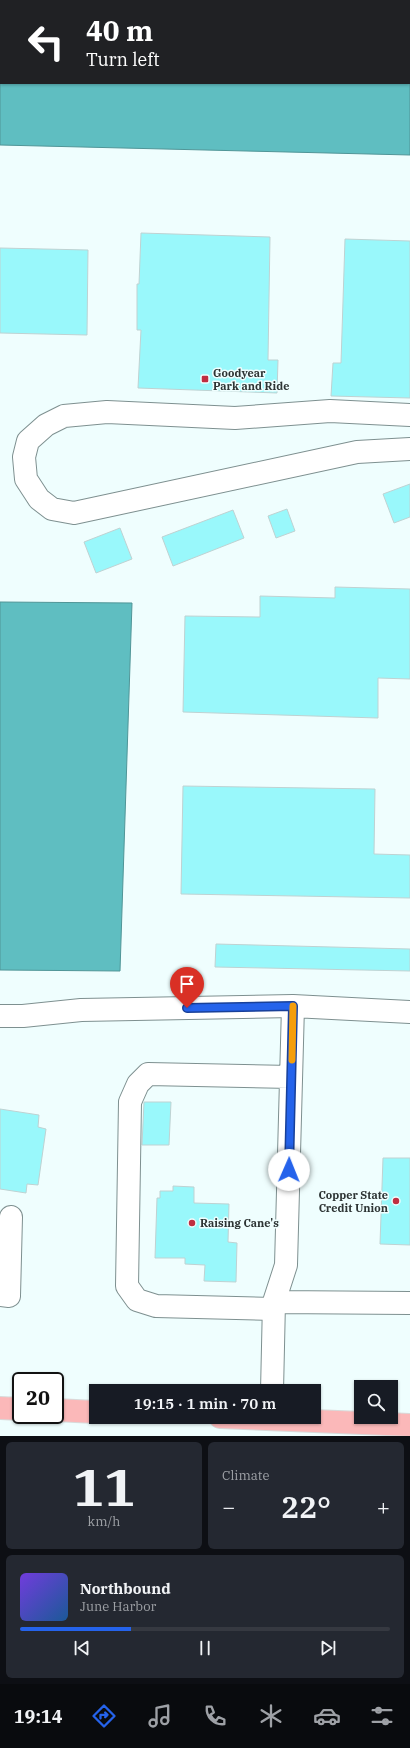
<!DOCTYPE html>
<meta charset="utf-8">
<style>
:root{--surface:#171b24;--page:#242831;--text:#f1f3f6;--muted:#9ea1a6;--line:#363941;--accent:#2563eb}
body{margin:0;font-family:"IBM Plex Serif",serif;background:var(--page);color:var(--text);height:100vh;display:flex;flex-direction:column;font-size:15px;white-space:nowrap}
*{box-sizing:border-box;margin:0}
p{font-size:13px;color:var(--muted)}
.icon{flex:none;width:22px;height:22px;fill:none;stroke:currentColor;stroke-width:2;stroke-linecap:round;stroke-linejoin:round}
.map{position:relative;height:1436px;overflow:hidden}
.sheet{display:flex;flex-direction:column;gap:6px;padding:6px;background:#0d0f14;flex:1}
.sheet>*{flex:none}
.top-card{position:absolute;left:0px;top:0px;width:410px;height:84px;box-shadow:0 1px 3px #0004;background:#202124;color:#fff;overflow:hidden}
.tools{position:absolute;left:354px;top:1380px;display:grid;gap:8px}
.tools a{display:grid;place-items:center;width:44px;height:44px;border-radius:0px;background:var(--surface);box-shadow:0 1px 3px #0004;font-size:20px}
.speed{position:absolute;left:12px;top:1372px;display:flex;gap:8px;font-size:20px;font-weight:700;text-align:center}
.speed>*{display:grid;place-content:center;width:52px;height:52px;border-radius:50%;background:var(--surface);box-shadow:0 1px 3px #0004;line-height:1}
.speed .limit{border:2px solid #111;border-radius:6px;background:#fff;color:#111}
.pin{position:absolute;display:grid;place-items:center;width:34px;height:34px;color:#fff;margin:-41px -17px;border-radius:50% 50% 50% 0;rotate:-45deg;box-shadow:0 0 4px #0007}
.pin .icon{rotate:45deg}
.me{position:absolute;width:44px;margin:-22px;rotate:1deg;stroke-linejoin:round;filter:drop-shadow(0 0 3px #0008)}
.turn{display:flex;align-items:center;gap:14px;height:84px;padding:0 20px;font-size:18px}
.turn .icon{width:52px;height:52px;stroke-width:2.5}
.turn b{display:block;font-size:28px;line-height:34px}
.big{font-size:30px;font-weight:600;line-height:1.1}
.sheet .widget{flex:1;display:flex;flex-direction:column;justify-content:center;gap:6px;min-width:0;padding:0 14px;border-radius:6px;background:var(--page)}
.sheet .dial{align-items:center;gap:0}
.dial b{font-size:52px;line-height:1}
.song{display:flex;align-items:center;gap:12px}
.cover{width:48px;height:48px;border-radius:6px;background:linear-gradient(135deg,hsl(260 70% 55%),hsl(210 70% 35%))}
.played{height:4px;border-radius:2px;background:linear-gradient(90deg,var(--accent) 30%,var(--line) 30%)}
.keys{display:flex;justify-content:space-around;direction:ltr}
.heat{display:flex;justify-content:space-between;align-items:center;font-size:22px;direction:ltr}
.sheet .tiles{flex:1;display:grid;gap:6px;grid-template-columns:1fr 1fr}
.widget:last-child{grid-column:span 2}
.trip{position:absolute;left:89px;top:1384px;width:232px;height:40px;border-radius:0px;background:var(--surface);box-shadow:0 1px 3px #0004;font-weight:600;line-height:40px;text-align:center}
.dock{display:flex;height:64px;justify-content:space-around;align-items:center;background:#090b0e;color:var(--muted)}
.dock .icon{width:28px;height:28px}
.dock .active{color:var(--accent)}
.dock b{font-size:18px;color:var(--text)}
.map>svg:first-child{display:block}
.water{fill:#5fbec1;stroke:#509597;fill-rule:evenodd}
.building{fill:#99f8fb;stroke:#bfd2d2}
.lines{fill:none;stroke-linecap:round;stroke-linejoin:round}
.minor-casing{stroke:#7e9090;stroke-width:24}
.major-casing{stroke:#d9dada;stroke-width:24}
.minor{stroke:#fff;stroke-width:22}
.major{stroke:#fbb8b9;stroke-width:22}
.route-casing{stroke:#184099;stroke-width:10}
.route{stroke:#2563eb;stroke-width:7}
.slow{stroke:#f59e0b;stroke-width:7}
.poi-dot{fill:#bf2e41;stroke:#effefe;stroke-width:1.5}
.labels{text-anchor:middle;dominant-baseline:central;stroke-width:3;stroke-linejoin:round;paint-order:stroke}
.poi-label{font-size:11px;font-weight:bold;fill:#2d3434;stroke:#effefe;text-anchor:start}
</style>
<div class="map">
<svg width="410" height="1436" viewBox="0 0 410 1436">
<rect width="100%" height="100%" fill="#effefe"/>
<path class="water" d="M0 0H410V155L0 145ZM1 1H409V83H1Z
M0 602 132 603 120 971 0 970Z"/>
<path class="building" d="M141 233 270 237 268 360H278L277 393 138 388 141 330H137V284H139Z
M345 239 410 241V398L331 396 333 363H341Z
M0 248 88 250 87 335 0 333Z
M410 484V517L394 523 383 494Z
M287 509 295 531 276 538 268 516Z
M233 510 244 538 173 566 162 537Z
M120 528 132 559 96 573 84 542Z
M335 587 410 589V679L378 678V718L183 712 185 616 260 617V596L335 598Z
M183 786 375 789 374 854 410 855V898L181 894Z
M216 944 410 949V971L215 967Z
M144 1102H171L169 1145H142Z
M0 1109 39 1115 38 1127 46 1129 38 1185 27 1184 26 1193 0 1189Z
M383 1158H410V1245L380 1244Z
M173 1186 194 1187V1203L229 1204 228 1242 237 1243 236 1282 204 1281 205 1265 185 1264V1258H155L157 1198H160V1191H173Z"/>
<g class="lines">
<g class="minor-casing">
<path id="minor" d="M410 415 330 411 235 418 107 412 64 416 46 425 28 441 24 457 26 479 39 499 52 509 74 513 357 452 410 449
M0 1016H23L81 1010 293 1006 410 1012
M0 1295 9 1296 11 1217
M274 1302 410 1303
M273 1309 156 1306 137 1300 127 1286 130 1102 138 1084 148 1074 291 1077
M272 1391 274 1302 286 1265 293 1006"/>
</g>
<g class="major-casing">
<path id="major" d="M0 1408 21 1409
M55 1410 96 1412
M220 1417 410 1425"/>
</g>
<use href="#minor" class="minor"/>
<use href="#major" class="major"/>
</g>
<g class="lines">
<g class="route-casing">
<path id="route" d="M187 1008 293 1006 289 1170"/>
</g>
<use href="#route" class="route"/>
<path class="slow" d="M292 1060 293 1006"/>
</g>
<g class="poi-dot">
<rect x="201" y="375" width="8" height="8" rx="2"/>
<circle cx="396" cy="1201" r="4"/>
<circle cx="192" cy="1223" r="4"/>
</g>
<g class="labels">
<g class="poi-label">
<text x="213" y="373">Goodyear<tspan x="213" dy="13">Park and Ride</tspan></text>
<text x="388" y="1195" text-anchor="end">Copper State<tspan x="388" dy="13">Credit Union</tspan></text>
<text x="200" y="1223">Raising Cane's</text>
</g>
</g>
</svg>
<div class="tools">
<a><svg class="icon" aria-label="search" viewBox="0 0 24 24"><circle cx="10" cy="10" r="6"/><path d="M15 15l6 6"/></svg></a>
</div>
<div class="speed"><div class="limit">20</div></div>
<div class="pin" style="left:187px;top:1008px;background:#d93025"><svg class="icon" aria-label="arrive" viewBox="0 0 24 24"><path d="M6 21V4h12l-3 4 3 4H6"/></svg></div>
<svg class="me" style="left:289px;top:1170px" viewBox="-20 -20 40 40"><circle r="19" fill="#fff"/><path d="M0-13L10 11 0 6-10 11z" fill="#2563eb"/></svg>
<div class="trip">19:15 · 1 min · 70 m</div>
<div class="top-card">
<div class="turn"><svg class="icon" aria-label="left" viewBox="0 0 24 24"><path d="M17 20v-9H6M10 6l-5 5 5 5"/></svg><div><b>40 m</b>Turn left</div></div>
</div>
</div>
<section class="sheet">
<div class="tiles">
<div class="widget dial"><b>11</b><p>km/h</p></div>
<div class="widget"><p>Climate</p>
<div class="heat"><a>−</a><b class="big">22°</b><a>+</a></div>
</div>
<div class="widget">
<div class="song"><i class="cover"></i><div><b>Northbound</b><p>June Harbor</p></div></div>
<div class="played"></div>
<div class="keys"><svg class="icon" aria-label="previous" viewBox="0 0 24 24"><path d="M18 5L8 12l10 7zM5 5v14"/></svg><svg class="icon" aria-label="pause" viewBox="0 0 24 24"><path d="M8 5v14M16 5v14"/></svg><svg class="icon" aria-label="next" viewBox="0 0 24 24"><path d="M6 5l10 7-10 7zM19 5v14"/></svg></div>
</div>
</div>
</section>
<nav class="dock">
<b>19:14</b>
<svg class="icon active" aria-label="directions" viewBox="0 0 24 24"><path d="M12 3l9 9-9 9-9-9zM9 14v-3h6M13 9l2 2-2 2"/></svg>
<svg class="icon" aria-label="music" viewBox="0 0 24 24"><path d="M9 18V5l10-2v13"/><circle cx="6" cy="18" r="3"/><circle cx="16" cy="16" r="3"/></svg>
<svg class="icon" aria-label="phone" viewBox="0 0 24 24"><path d="M5 4h4l2 5-3 2q2 4 5 5l2-3 5 2v4C11 20 4 13 5 4z"/></svg>
<svg class="icon" aria-label="climate" viewBox="0 0 24 24"><path d="M12 3v18M4 7l16 10M4 17L20 7"/></svg>
<svg class="icon" aria-label="car" viewBox="0 0 24 24"><path d="M5 17H2v-5l4-1 3-4h7l3 4 3 1v5h-3M9 17h6M6 11h13"/><circle cx="7" cy="17" r="2"/><circle cx="17" cy="17" r="2"/></svg>
<svg class="icon" aria-label="filters" viewBox="0 0 24 24"><path d="M4 7h16M4 17h16"/><circle cx="9" cy="7" r="2"/><circle cx="15" cy="17" r="2"/></svg>
</nav>
